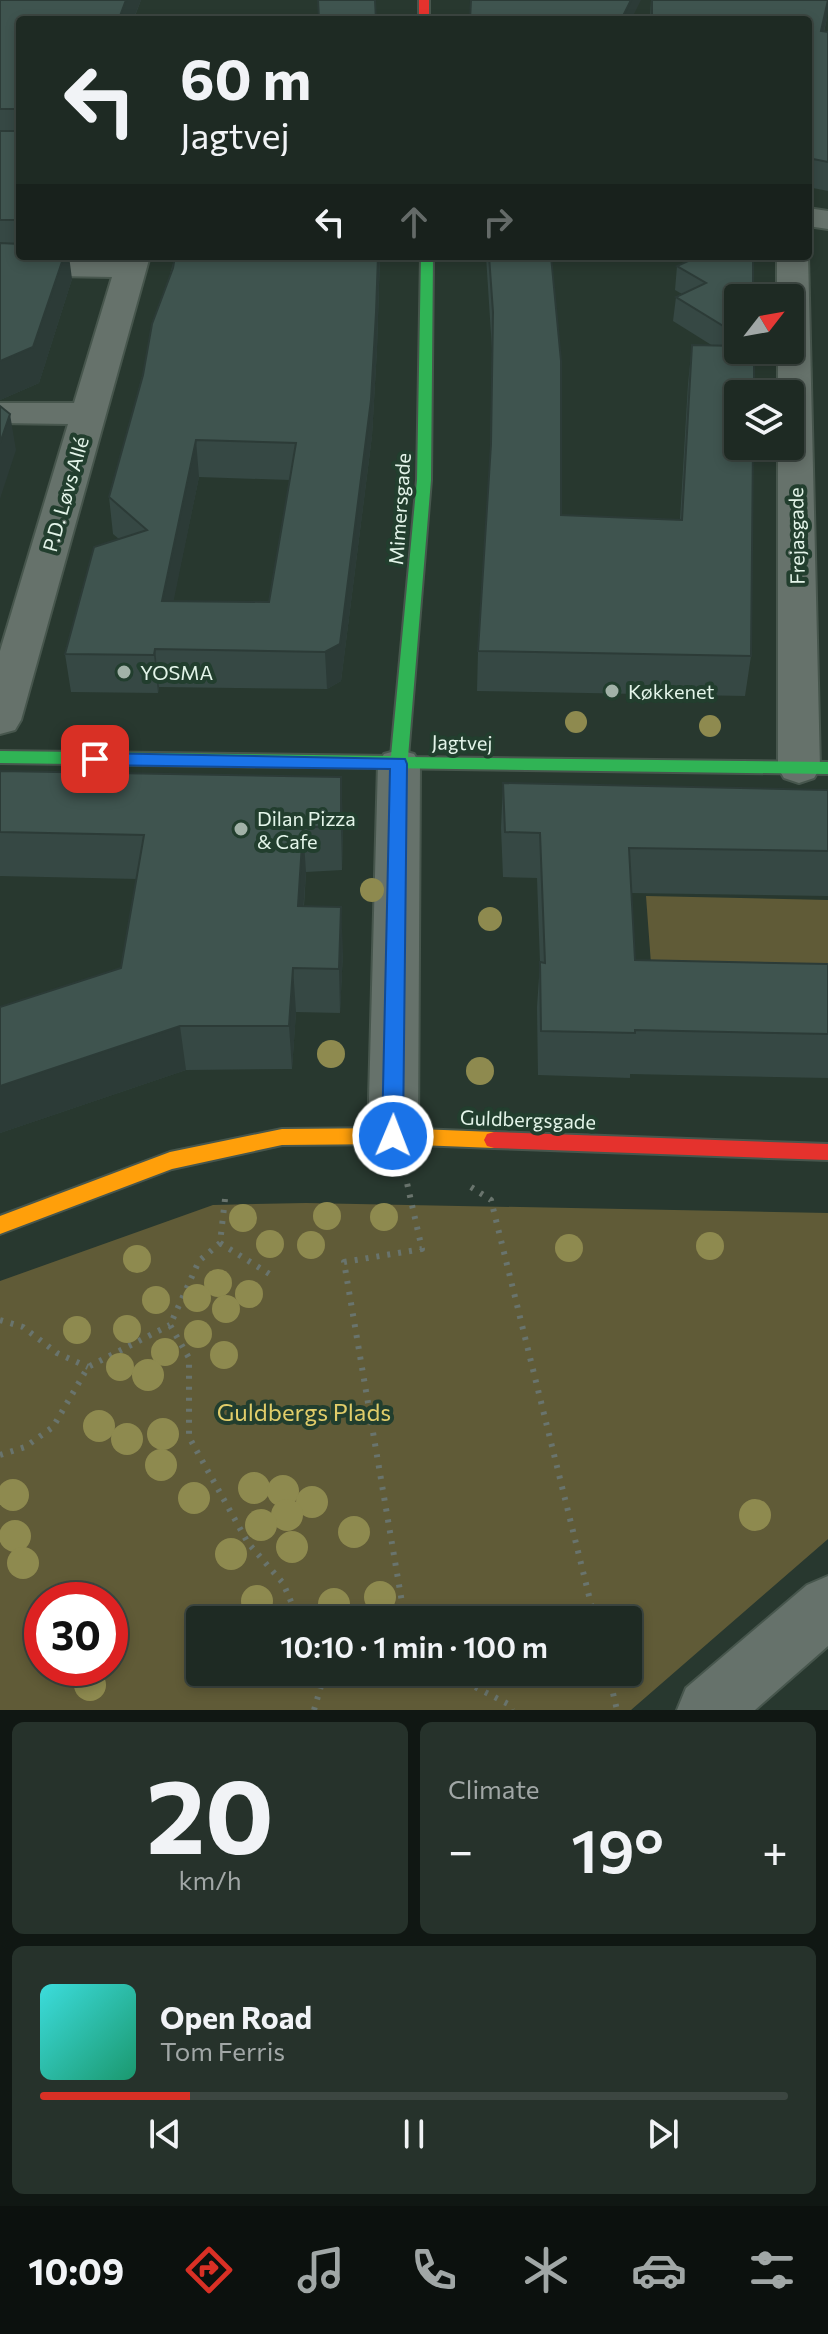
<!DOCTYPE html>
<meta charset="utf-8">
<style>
:root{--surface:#1e2a23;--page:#26322b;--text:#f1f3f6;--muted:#a1a7a6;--line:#3c4641;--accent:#d93025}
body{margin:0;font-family:Commissioner,sans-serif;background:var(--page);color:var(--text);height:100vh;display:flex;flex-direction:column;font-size:30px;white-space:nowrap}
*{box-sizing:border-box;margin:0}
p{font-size:26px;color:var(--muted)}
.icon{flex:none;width:44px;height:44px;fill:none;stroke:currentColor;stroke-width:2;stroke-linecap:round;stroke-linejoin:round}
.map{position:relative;height:1710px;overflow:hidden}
.details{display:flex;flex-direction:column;gap:12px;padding:12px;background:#101713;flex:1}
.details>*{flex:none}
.top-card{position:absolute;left:16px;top:16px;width:796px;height:244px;border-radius:8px;box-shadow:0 4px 12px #0003,0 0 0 2px var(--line);background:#1e2a23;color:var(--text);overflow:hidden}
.needle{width:52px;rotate:59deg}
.controls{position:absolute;left:724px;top:284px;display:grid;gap:16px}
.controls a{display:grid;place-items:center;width:80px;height:80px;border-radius:8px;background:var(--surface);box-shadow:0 4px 12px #0003,0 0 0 2px var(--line);font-size:40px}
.speed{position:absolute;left:24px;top:1582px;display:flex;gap:16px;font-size:40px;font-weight:700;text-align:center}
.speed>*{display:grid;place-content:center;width:104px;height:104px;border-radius:50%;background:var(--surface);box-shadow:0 4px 12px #0003,0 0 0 2px var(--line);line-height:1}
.speed .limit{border:12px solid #d22;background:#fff;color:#111}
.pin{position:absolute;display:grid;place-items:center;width:68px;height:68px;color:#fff;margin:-34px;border-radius:16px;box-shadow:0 4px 12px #0006}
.me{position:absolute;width:88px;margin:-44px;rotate:1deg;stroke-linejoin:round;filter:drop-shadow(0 0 6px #0008)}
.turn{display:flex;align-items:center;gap:28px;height:168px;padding:0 32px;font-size:36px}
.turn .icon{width:104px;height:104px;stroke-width:2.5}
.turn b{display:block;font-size:56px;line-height:68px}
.lanes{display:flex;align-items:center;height:76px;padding:0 32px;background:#0003;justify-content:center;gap:40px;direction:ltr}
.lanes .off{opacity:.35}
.big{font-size:60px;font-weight:600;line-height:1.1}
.details .widget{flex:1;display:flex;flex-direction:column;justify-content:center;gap:12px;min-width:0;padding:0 28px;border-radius:12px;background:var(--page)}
.details .dial{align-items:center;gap:0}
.dial b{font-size:104px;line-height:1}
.song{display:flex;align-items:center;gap:24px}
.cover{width:96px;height:96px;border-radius:12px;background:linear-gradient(135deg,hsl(180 70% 55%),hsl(160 70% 35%))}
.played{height:8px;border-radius:4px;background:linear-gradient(90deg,var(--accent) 20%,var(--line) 20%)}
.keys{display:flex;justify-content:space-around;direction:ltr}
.heat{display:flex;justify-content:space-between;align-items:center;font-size:44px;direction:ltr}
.details .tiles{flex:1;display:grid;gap:12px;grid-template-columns:1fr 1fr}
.widget:last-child{grid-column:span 2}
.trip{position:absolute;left:186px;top:1606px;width:456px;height:80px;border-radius:8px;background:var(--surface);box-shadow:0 4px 12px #0003,0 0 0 2px var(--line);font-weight:600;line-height:80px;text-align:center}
.tab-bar{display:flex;height:128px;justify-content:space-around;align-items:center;background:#0c110e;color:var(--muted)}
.tab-bar .icon{width:56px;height:56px}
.tab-bar .selected{color:var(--accent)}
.tab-bar b{font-size:36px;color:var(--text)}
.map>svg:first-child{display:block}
.green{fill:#605b37;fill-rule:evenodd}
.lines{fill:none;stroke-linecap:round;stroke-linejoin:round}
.street-casing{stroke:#47564d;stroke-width:4}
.fast-casing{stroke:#47564d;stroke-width:4}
.slow-casing{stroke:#47564d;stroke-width:4}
.jam-casing{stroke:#47564d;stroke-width:4}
.path{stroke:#69746d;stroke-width:6;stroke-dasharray:3 8;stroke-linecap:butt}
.street{fill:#66726b;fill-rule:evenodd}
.fast{fill:#30b455;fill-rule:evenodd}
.slow{fill:#ff9f0a;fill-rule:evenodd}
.jam{fill:#e5322d;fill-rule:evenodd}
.tree{fill:#8e8a4f}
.wall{fill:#364844;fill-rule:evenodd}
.shaded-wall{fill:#2c3b37}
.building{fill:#3f544f;stroke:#2c3b37;stroke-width:2;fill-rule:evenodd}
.route{fill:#1a73e8;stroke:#114b97;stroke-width:2}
.poi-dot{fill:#a2b2a8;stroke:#223e2e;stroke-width:3}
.labels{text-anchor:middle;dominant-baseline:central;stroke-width:8;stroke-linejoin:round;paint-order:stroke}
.street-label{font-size:20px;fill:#e3f4e9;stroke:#223e2e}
.poi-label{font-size:20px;fill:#e3f4e9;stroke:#223e2e;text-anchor:start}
.near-park-label{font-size:24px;fill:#e1cd6a;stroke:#223e2e}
</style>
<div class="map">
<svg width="828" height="1710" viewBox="0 0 828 1710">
<rect width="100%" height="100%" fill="#28382f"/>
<path class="green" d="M646 896 828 900V995L653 991Z
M306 1203 828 1213V1539L631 1710H0V1281L213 1205ZM42 1600H110V1668H42ZM200 1620H628V1672H200Z"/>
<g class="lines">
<g class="street-casing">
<path id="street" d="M808 208 828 211V229L808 226Z
M808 255 820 768 814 778 799 783 784 778 778 768V446H790V394H778V350H790V298H777V256Z
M118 256H150L21 720 15 730 0 734V651L68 424 0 423V403H74L112 277 0 275V257Z
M399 750 414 754 420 764 418 1136 411 1150 393 1156 375 1150 368 1136 378 764 384 754Z
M828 1576V1646L755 1710H677L686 1688 807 1585Z"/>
</g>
<g class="fast-casing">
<path id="fast" d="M421 256H433L431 480 408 757 828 762V774L0 763V751L391 756 417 480Z"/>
</g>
<g class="slow-casing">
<path id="slow" d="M393 1128 494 1132 501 1134 504 1140 501 1146 494 1148 393 1144 282 1145 172 1169 0 1234V1216L170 1152 282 1129Z"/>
</g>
<g class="jam-casing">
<path id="jam" d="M419 0H429V20H419Z
M494 1132 828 1144V1160L494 1148 487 1146 484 1140 487 1134Z"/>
</g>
<path class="path" d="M471 1187 491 1200 595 1620
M225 1199 220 1243 199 1261 170 1325 189 1358V1437L248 1543 283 1583 299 1620
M220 1243 271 1275
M0 1320 23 1327 57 1353 88 1367
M0 1455 25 1447 53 1427 88 1367 170 1325
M405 1620 344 1262 422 1249 407 1183
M316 1672 321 1686
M446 1672 510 1705 512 1710
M608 1672 617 1710
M314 1710 321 1686 374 1672"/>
<use href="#street" class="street"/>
<use href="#fast" class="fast"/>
<use href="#slow" class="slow"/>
<use href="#jam" class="jam"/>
</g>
<g class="tree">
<circle cx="576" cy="722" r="11"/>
<circle cx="710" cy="726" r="11"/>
<circle cx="372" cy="890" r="12"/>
<circle cx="490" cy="919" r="12"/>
<circle cx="331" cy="1054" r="14"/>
<circle cx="480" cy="1071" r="14"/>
<circle cx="327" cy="1216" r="14"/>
<circle cx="384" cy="1217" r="14"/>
<circle cx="243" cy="1218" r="14"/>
<circle cx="270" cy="1244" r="14"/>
<circle cx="311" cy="1245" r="14"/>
<circle cx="710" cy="1246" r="14"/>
<circle cx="569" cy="1248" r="14"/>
<circle cx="137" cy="1259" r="14"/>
<circle cx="218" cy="1283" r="14"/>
<circle cx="249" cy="1294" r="14"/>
<circle cx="197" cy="1298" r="14"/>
<circle cx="156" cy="1300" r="14"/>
<circle cx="226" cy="1309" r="14"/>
<circle cx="127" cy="1329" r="14"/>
<circle cx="77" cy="1330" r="14"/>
<circle cx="198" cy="1334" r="14"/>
<circle cx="165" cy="1352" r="14"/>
<circle cx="224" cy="1355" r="14"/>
<circle cx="120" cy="1367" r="14"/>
<circle cx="148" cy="1375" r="16"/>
<circle cx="99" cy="1426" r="16"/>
<circle cx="163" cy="1434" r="16"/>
<circle cx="127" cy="1439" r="16"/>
<circle cx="161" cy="1465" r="16"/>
<circle cx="254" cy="1488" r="16"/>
<circle cx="283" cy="1491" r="16"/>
<circle cx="13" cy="1495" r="16"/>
<circle cx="194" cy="1498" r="16"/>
<circle cx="312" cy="1502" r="16"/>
<circle cx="287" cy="1515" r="16"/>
<circle cx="755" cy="1515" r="16"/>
<circle cx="261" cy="1525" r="16"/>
<circle cx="354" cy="1532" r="16"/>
<circle cx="15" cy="1536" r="16"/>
<circle cx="292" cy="1547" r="16"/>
<circle cx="231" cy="1554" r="16"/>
<circle cx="23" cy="1563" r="16"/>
<circle cx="380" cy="1597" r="16"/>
<circle cx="257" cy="1601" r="16"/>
<circle cx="334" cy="1604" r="16"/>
<circle cx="90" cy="1685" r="16"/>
</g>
<path class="wall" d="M0 0H141L135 16 209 17V20H20V256L72 279 39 383 0 400Z
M651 0H828L827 18 824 32H828V191L808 187V20H650Z
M175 256H380L377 349 372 436 341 681 327 689 159 687 158 693 71 692 65 654 119 539 113 534 109 497ZM199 477 290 480 269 602 173 601Z
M486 256H551L561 515 680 520 688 384 692 345 713 346 673 321 676 297 682 294 675 290 677 266 738 298V350L751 656 745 696 477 691 478 651 490 459 492 350Z
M0 771 343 821 342 870 306 872 304 906 343 951 340 1013 296 1012 292 1069 186 1070 0 1133V1007L121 968 137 879 0 876Z
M503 783 828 790V896L631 893 635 960 828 964V1078L630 1074V1078L538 1075 537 1007 540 963 537 878 503 877 501 828Z"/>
<path class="shaded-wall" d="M126 0H141L133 20 120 16Z
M631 0H641L631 20H621Z
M828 3 827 18 817 58 821 31Z
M64 256H69L72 279 39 383 0 400V361Z
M378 256H380L377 349 372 436 341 681 327 689 325 652Z
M10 414 16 450 0 499V443Z
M196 440 199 477 166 638 162 601Z
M155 649 159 687 158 693 154 655Z
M341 777 343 821 342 870 341 825Z
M303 828 306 872 300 951 298 906Z
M341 907 343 951 340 1013 339 969Z
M293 968 296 1012 292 1069 289 1026Z
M180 1026 186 1070 0 1133V1086Z"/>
<path class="building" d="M0 0H126L120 16 209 17 208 20H20V220H0V131H17V109H0Z
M318 0H375L376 20H319Z
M471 0H631L621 20H470Z
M652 0H828L821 31 828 32V162L808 158V20H652Z
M0 243 20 244V256H64L33 347 0 361Z
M175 256H378L376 313 371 400 340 644 325 652 155 649 154 655 65 654 94 547 147 530 109 497 143 375 152 324 173 268ZM196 440 296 443 269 602 162 601Z
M489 256H551L561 361V515L682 520 692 345 738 346V350H754V394H738V446H753L751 656 478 651 491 444 493 312Z
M699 256H753V298H738V335L676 297 706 283 677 266Z
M0 406 10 414 0 443Z
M0 771 341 777V825L303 828 298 906 341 907 339 969 293 968 289 1026H180L0 1086V1007L121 968 144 835 0 832Z
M503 783 828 790V851L629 848 635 960 828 964V1034L635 1030V1033L541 1031 540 962 545 963 540 833 505 832Z"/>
<path class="route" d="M95 753 405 759 407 764 403 1136 400 1142 393 1145 385 1142 382 1136 390 769 95 765 87 759Z"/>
<g class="poi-dot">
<circle cx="124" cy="672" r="8"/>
<circle cx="612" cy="691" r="8"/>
<circle cx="241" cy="829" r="8"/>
</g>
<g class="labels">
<g class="street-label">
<text transform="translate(65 494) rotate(-74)">P.D. Løvs Allé</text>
<text transform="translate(399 509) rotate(-86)">Mimersgade</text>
<text transform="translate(796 536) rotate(-91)">Frejasgade</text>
<text transform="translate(462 742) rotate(1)">Jagtvej</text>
<text transform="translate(528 1119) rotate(2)">Guldbergsgade</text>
</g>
<g class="poi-label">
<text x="140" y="672">YOSMA</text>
<text x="628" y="691">Køkkenet</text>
<text x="257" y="818">Dilan Pizza<tspan x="257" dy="23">&amp; Cafe</tspan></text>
</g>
<g class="near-park-label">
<text x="304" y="1411">Guldbergs Plads</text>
</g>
</g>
</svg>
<div class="controls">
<a><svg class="needle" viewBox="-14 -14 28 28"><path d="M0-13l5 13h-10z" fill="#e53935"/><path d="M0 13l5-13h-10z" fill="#a1a7a6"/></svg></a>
<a><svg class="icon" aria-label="layers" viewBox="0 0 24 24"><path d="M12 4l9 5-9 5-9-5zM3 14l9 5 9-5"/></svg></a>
</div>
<div class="speed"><div class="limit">30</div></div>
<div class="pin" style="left:95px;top:759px;background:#d93025"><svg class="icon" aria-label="arrive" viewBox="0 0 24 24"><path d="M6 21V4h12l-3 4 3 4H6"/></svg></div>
<svg class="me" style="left:393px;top:1136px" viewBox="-20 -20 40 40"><circle r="17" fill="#1a73e8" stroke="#fff" stroke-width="3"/><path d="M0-11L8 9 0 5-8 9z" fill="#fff"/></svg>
<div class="trip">10:10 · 1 min · 100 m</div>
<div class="top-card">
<div class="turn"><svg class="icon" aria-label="left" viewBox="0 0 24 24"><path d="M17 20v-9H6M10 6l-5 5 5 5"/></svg><div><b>60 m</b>Jagtvej</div></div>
<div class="lanes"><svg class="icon" aria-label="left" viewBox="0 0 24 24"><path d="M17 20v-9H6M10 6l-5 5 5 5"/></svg><svg class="icon off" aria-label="ahead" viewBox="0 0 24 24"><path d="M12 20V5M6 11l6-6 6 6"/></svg><svg class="icon off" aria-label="right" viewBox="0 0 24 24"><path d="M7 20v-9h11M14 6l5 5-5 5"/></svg></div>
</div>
</div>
<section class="details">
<div class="tiles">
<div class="widget dial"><b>20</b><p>km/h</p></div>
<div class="widget"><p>Climate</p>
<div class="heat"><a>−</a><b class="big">19°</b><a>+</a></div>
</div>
<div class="widget">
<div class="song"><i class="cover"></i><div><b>Open Road</b><p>Tom Ferris</p></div></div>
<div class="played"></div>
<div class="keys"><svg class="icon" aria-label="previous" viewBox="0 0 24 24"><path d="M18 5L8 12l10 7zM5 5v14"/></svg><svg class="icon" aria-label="pause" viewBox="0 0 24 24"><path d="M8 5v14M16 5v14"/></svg><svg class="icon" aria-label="next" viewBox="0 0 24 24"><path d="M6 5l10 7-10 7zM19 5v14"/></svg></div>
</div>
</div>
</section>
<nav class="tab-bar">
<b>10:09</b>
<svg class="icon selected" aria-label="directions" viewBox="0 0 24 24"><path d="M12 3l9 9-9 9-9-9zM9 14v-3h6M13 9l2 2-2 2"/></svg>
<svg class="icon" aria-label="music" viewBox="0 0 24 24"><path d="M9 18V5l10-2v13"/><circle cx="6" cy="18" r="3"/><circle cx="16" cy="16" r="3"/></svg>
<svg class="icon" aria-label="phone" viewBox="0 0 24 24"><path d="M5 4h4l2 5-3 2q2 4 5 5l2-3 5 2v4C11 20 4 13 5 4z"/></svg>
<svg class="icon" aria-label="climate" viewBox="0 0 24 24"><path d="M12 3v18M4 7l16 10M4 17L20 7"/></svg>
<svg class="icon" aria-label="car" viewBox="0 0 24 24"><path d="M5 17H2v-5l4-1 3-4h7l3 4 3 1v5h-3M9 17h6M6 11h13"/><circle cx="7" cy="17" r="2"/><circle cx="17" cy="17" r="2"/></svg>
<svg class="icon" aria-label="filters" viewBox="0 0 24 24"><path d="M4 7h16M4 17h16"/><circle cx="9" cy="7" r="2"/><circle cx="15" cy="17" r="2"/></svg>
</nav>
